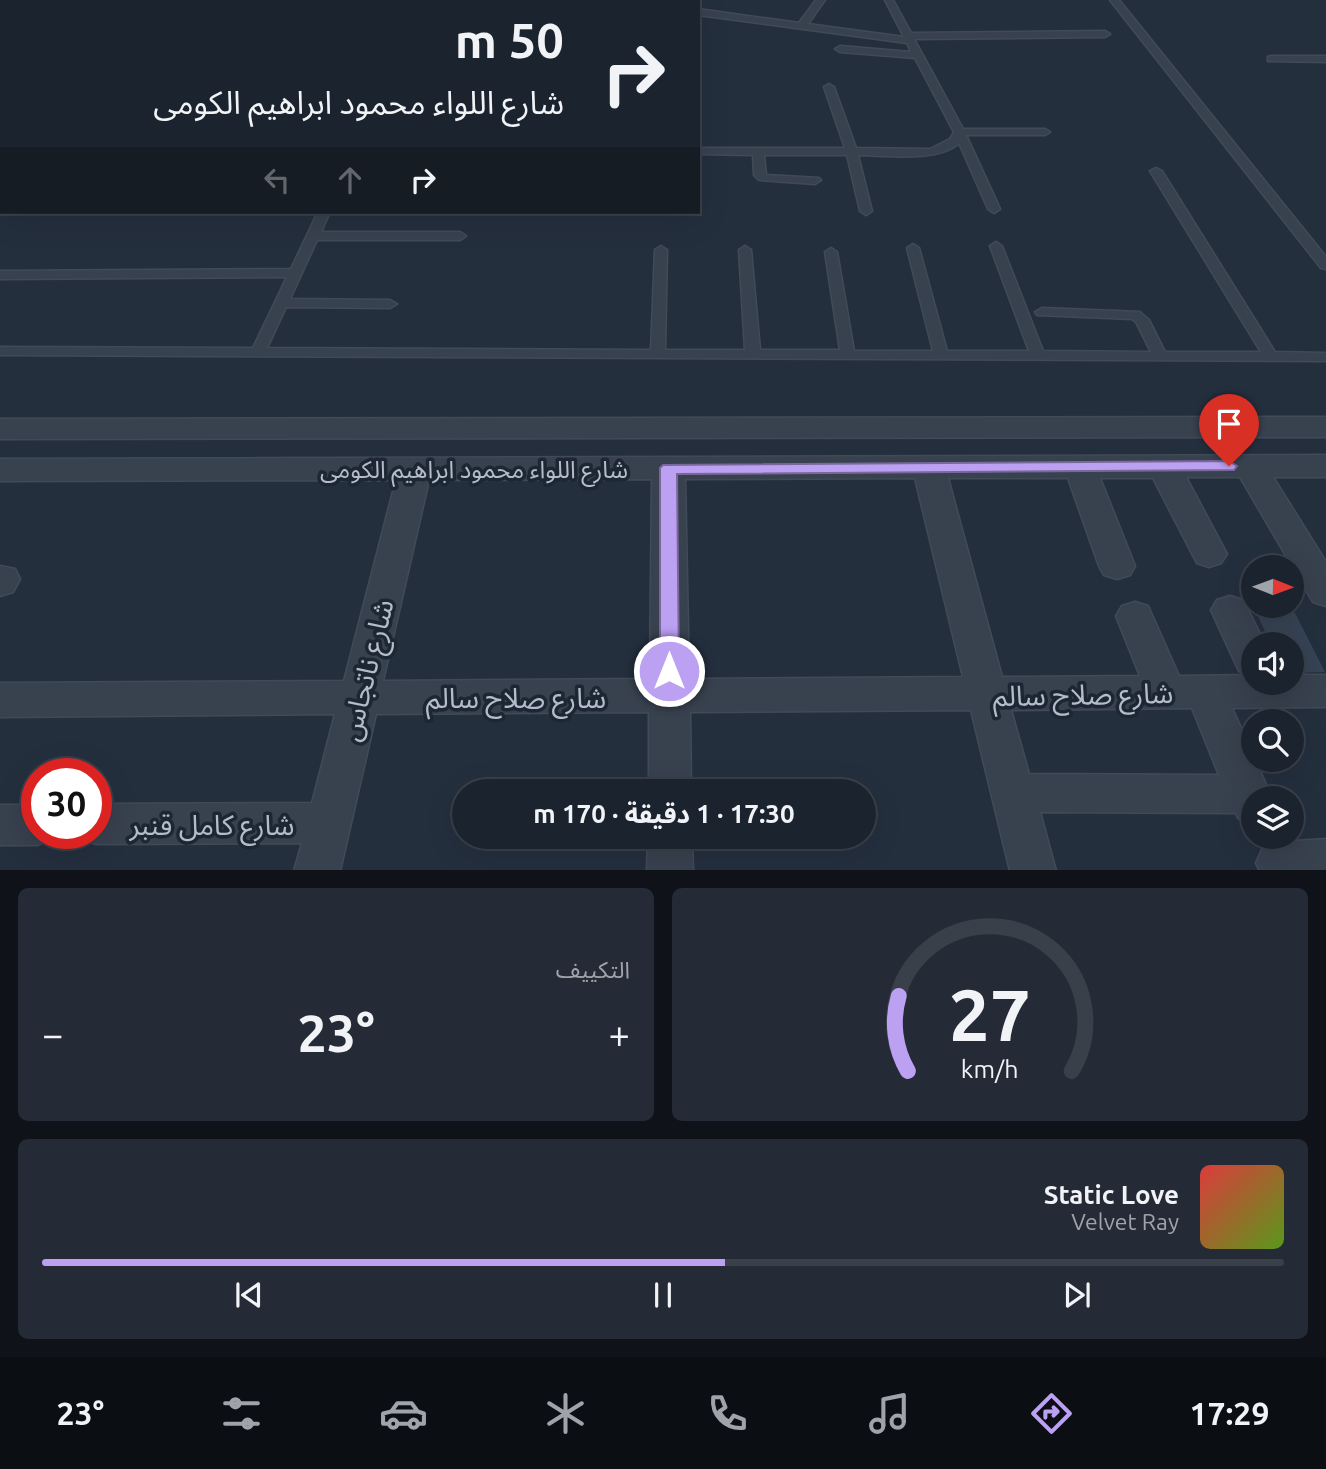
<!DOCTYPE html>
<html lang="ar">
<meta charset="utf-8">
<style>
:root{--surface:#1b232e;--page:#242b36;--text:#f1f3f6;--muted:#a0a4aa;--line:#39404a;--accent:#bca0f2}
body{margin:0;font-family:Ubuntu,"Noto Sans Arabic",sans-serif;background:var(--page);color:var(--text);direction:rtl;height:100vh;display:flex;flex-direction:column;font-size:26px;white-space:nowrap}
*{box-sizing:border-box;margin:0}
p{font-size:23px;color:var(--muted)}
.icon{flex:none;width:38px;height:38px;fill:none;stroke:currentColor;stroke-width:2;stroke-linecap:round;stroke-linejoin:round}
.map{position:relative;height:870px;overflow:hidden;direction:ltr}
.panel{display:flex;flex-direction:column;gap:18px;padding:18px;background:#0f1319;flex:1}
.panel>*{flex:none}
.guide{position:absolute;left:0px;top:0px;width:700px;height:214px;box-shadow:0 7px 28px #0002,0 0 0 2px var(--line);direction:rtl;background:#1b232e;color:var(--text);overflow:hidden}
.needle{width:46px;rotate:91deg}
.tools{position:absolute;left:1241px;top:555px;display:grid;gap:14px}
.tools a{display:grid;place-items:center;width:63px;height:63px;border-radius:50%;background:var(--surface);box-shadow:0 7px 28px #0002,0 0 0 2px var(--line);font-size:35px}
.speed{position:absolute;left:21px;top:758px;display:flex;gap:14px;font-size:35px;font-weight:700;text-align:center}
.speed>*{display:grid;place-content:center;width:91px;height:91px;border-radius:50%;background:var(--surface);box-shadow:0 7px 28px #0002,0 0 0 2px var(--line);line-height:1}
.speed .limit{border:10px solid #d22;background:#fff;color:#111}
.pin{position:absolute;display:grid;place-items:center;width:60px;height:60px;color:#fff;margin:-72px -30px;border-radius:50% 50% 50% 0;rotate:-45deg;box-shadow:0 0 7px #0007}
.pin .icon{rotate:45deg}
.me{position:absolute;width:77px;margin:-38px;rotate:0deg;stroke-linejoin:round;filter:drop-shadow(0 0 5px #0008)}
.turn{display:flex;align-items:center;gap:24px;height:147px;padding:0 21px;font-size:32px}
.turn .icon{width:91px;height:91px;stroke-width:2.5}
.turn b{display:block;font-size:49px;line-height:60px}
.lanes{display:flex;align-items:center;height:66px;padding:0 21px;background:#0003;justify-content:center;gap:35px;direction:ltr}
.lanes .off{opacity:.35}
.big{font-size:52px;font-weight:700;line-height:1.1}
.panel .card{flex:1;display:flex;flex-direction:column;justify-content:center;gap:10px;min-width:0;padding:0 24px;border-radius:10px;background:var(--page)}
.panel .dial{align-items:center;gap:0}
.dial svg{height:182px;overflow:visible;fill:none;stroke:var(--line);stroke-width:7;stroke-linecap:round;text-anchor:middle}
.dial text{fill:var(--text);stroke:none}
.song{display:flex;align-items:center;gap:21px}
.cover{width:84px;height:84px;border-radius:10px;background:linear-gradient(135deg,hsl(0 70% 55%),hsl(90 70% 35%))}
.played{height:7px;border-radius:4px;background:linear-gradient(90deg,var(--accent) 55%,var(--line) 55%)}
.keys{display:flex;justify-content:space-around;direction:ltr}
.heat{display:flex;justify-content:space-between;align-items:center;font-size:38px;direction:ltr}
.panel .tiles{flex:1;display:grid;gap:18px;grid-template-columns:1fr 1fr}
.card:last-child{grid-column:span 2}
.trip{position:absolute;left:452px;top:779px;width:424px;height:70px;border-radius:35px;background:var(--surface);box-shadow:0 7px 28px #0002,0 0 0 2px var(--line);font-weight:700;line-height:70px;text-align:center;direction:rtl}
.menu{display:flex;height:112px;justify-content:space-around;align-items:center;background:#0b0e12;color:var(--muted)}
.menu .icon{width:49px;height:49px}
.menu .selected{color:var(--accent)}
.menu b{font-size:32px;color:var(--text)}
.map>svg:first-child{display:block}
.lines{fill:none;stroke-linecap:round;stroke-linejoin:round}
.canal{fill:#17263c;fill-rule:evenodd}
.building{fill:#364354}
.lane-casing{stroke:#414a57;stroke-width:3}
.street-casing{stroke:#414a57;stroke-width:3}
.secondary-casing{stroke:#414a57;stroke-width:4}
.lane{fill:#38414e;fill-rule:evenodd}
.street{fill:#38414e;fill-rule:evenodd}
.secondary{fill:#465061;fill-rule:evenodd}
.route{fill:#bca0f2;stroke:#7a689d;stroke-width:2}
.labels{text-anchor:middle;dominant-baseline:central;stroke-width:7;stroke-linejoin:round;paint-order:stroke}
.street-label{font-size:24px;fill:#b4bcc9;stroke:#1d2633}
.near-street-label{font-size:28px;fill:#b4bcc9;stroke:#1d2633}
</style>
<div class="map">
<svg width="1326" height="871" viewBox="0 0 1326 871">
<rect width="100%" height="100%" fill="#242f3e"/>
<g class="lines">
<path class="canal" d="M33 0H54L32 2Z
M0 14H2V26H0Z"/>
</g>
<path class="building" d="M1255 610 1294 611 1325 672 1292 673V644H1271Z"/>
<g class="lines">
<g class="lane-casing">
<path id="lane" d="M428 0H438L427 2Z
M604 0H624L625 2H605Z
M816 0H825L808 24 904 37 885 0H893L911 33 1105 31 1110 34 1105 37 914 39 963 129H1045L1050 132 1045 135H966L1000 209 994 213 988 209 959 143C938 163 885 155 858 155L872 211 866 215 860 211 847 155H764L766 175 819 178 821 180 815 184 759 180 754 175 753 155 698 154V148H845L824 87 829 84 834 87 856 148 930 149 950 139 954 132 915 58 840 52 835 49 840 46 911 52 907 43 698 15V9L799 23Z
M1110 0H1119L1326 257V269L1321 268Z
M1271 56H1326V62L1268 61V57Z
M0 103H2V109H0Z
M1156 168 1162 171 1275 352 1326 353V361L0 355V347L253 348 287 277 0 279V271L291 269 318 212H330L321 232H460L466 236 460 240H317L290 299 390 300 397 304 390 308 286 307 267 348 651 350 655 250 661 246 667 250 665 350H745L739 250 745 246 751 250 760 350H840L825 252 831 248 837 252 854 351H933L907 248 913 244 919 248 947 351H1029L990 246 996 242 1002 246 1043 351 1151 352 1136 322 1132 319 1037 315 1035 312 1042 308 1140 312 1149 320 1165 352H1261L1150 171Z"/>
</g>
<g class="street-casing">
<path id="street" d="M1326 417V437L0 439V419Z
M1326 455V477H1273L1326 562V606L1313 602 1240 477H1186L1227 554 1221 563 1209 567 1197 563 1153 478H1100L1135 566 1130 575 1117 579 1104 575 1099 566 1068 478H948L1002 677 1140 676 1116 616 1122 606 1135 602 1148 606 1179 676 1252 675 1239 671 1211 610 1217 600 1230 596 1243 600 1265 644H1253V682H1292V675H1326V707L1232 708 1272 798H1253V823L1238 818 1236 813 1040 812 1056 871H1010L971 710 690 712 691 791H649V712L376 714 340 871H294L302 843 96 844 81 838 78 833H96V804L312 803 335 714 0 717V683L344 681 396 480 0 481V459ZM915 478 963 677 689 679 685 479ZM652 479 650 679 383 681 429 480ZM1192 708 1219 775 1029 774 1011 710Z
M0 566 15 569 20 579 13 592 0 596Z
M0 805H37V833H55L52 839 37 845H0Z
M648 836H692L693 871H647Z
M1326 839V871H1260L1256 863 1263 848 1279 842Z"/>
</g>
<g class="secondary-casing">
<path id="secondary" d="M133 0H156L131 2Z
M169 0H192L167 2Z
M0 64H2L0 79Z"/>
</g>
<use href="#lane" class="lane"/>
<use href="#street" class="street"/>
<use href="#secondary" class="secondary"/>
</g>
<path class="route" d="M1229 461 1237 466 1234 470 677 474 679 671 676 677 669 679 662 677 660 671V468L663 465Z"/>
<g class="labels">
<g class="street-label">
<text x="474" y="469">شارع اللواء محمود ابراهيم الكومى</text>
</g>
<g class="near-street-label">
<text transform="translate(366 670) rotate(-76)">شارع ناتجاس</text>
<text transform="translate(1083 694) rotate(-1)">شارع صلاح سالم</text>
<text x="516" y="697">شارع صلاح سالم</text>
<text x="212" y="824">شارع كامل قنبر</text>
</g>
</g>
</svg>
<div class="tools">
<a><svg class="needle" viewBox="-14 -14 28 28"><path d="M0-13l5 13h-10z" fill="#e53935"/><path d="M0 13l5-13h-10z" fill="#a0a4aa"/></svg></a>
<a><svg class="icon" aria-label="sound" viewBox="0 0 24 24"><path d="M4 9h4l5-4v14l-5-4H4zM17 9q2 3 0 6"/></svg></a>
<a><svg class="icon" aria-label="search" viewBox="0 0 24 24"><circle cx="10" cy="10" r="6"/><path d="M15 15l6 6"/></svg></a>
<a><svg class="icon" aria-label="layers" viewBox="0 0 24 24"><path d="M12 4l9 5-9 5-9-5zM3 14l9 5 9-5"/></svg></a>
</div>
<div class="speed"><div class="limit">30</div></div>
<div class="pin" style="left:1229px;top:466px;background:#d93025"><svg class="icon" aria-label="arrive" viewBox="0 0 24 24"><path d="M6 21V4h12l-3 4 3 4H6"/></svg></div>
<svg class="me" style="left:669px;top:671px" viewBox="-20 -20 40 40"><circle r="17" fill="#bca0f2" stroke="#fff" stroke-width="3"/><path d="M0-11L8 9 0 5-8 9z" fill="#fff"/></svg>
<div class="trip">17:30 · 1 دقيقة · 170 m</div>
<div class="guide">
<div class="turn"><svg class="icon" aria-label="right" viewBox="0 0 24 24"><path d="M7 20v-9h11M14 6l5 5-5 5"/></svg><div><b>50 m</b>شارع اللواء محمود ابراهيم الكومى</div></div>
<div class="lanes"><svg class="icon off" aria-label="left" viewBox="0 0 24 24"><path d="M17 20v-9H6M10 6l-5 5 5 5"/></svg><svg class="icon off" aria-label="ahead" viewBox="0 0 24 24"><path d="M12 20V5M6 11l6-6 6 6"/></svg><svg class="icon" aria-label="right" viewBox="0 0 24 24"><path d="M7 20v-9h11M14 6l5 5-5 5"/></svg></div>
</div>
</div>
<section class="panel">
<div class="tiles">
<div class="card dial"><svg viewBox="0 0 100 80">
<path d="M14 69A42 42 0 1 1 86 69"/>
<path d="M14 69A42 42 0 0 1 10 36" stroke="#bca0f2"/>
<text x="50" y="56" font-size="32" font-weight="700">27</text>
<text x="50" y="72" font-size="11">km/h</text>
</svg></div>
<div class="card"><p>التكييف</p>
<div class="heat"><a>−</a><b class="big">23°</b><a>+</a></div>
</div>
<div class="card">
<div class="song"><i class="cover"></i><div><b>Static Love</b><p>Velvet Ray</p></div></div>
<div class="played"></div>
<div class="keys"><svg class="icon" aria-label="previous" viewBox="0 0 24 24"><path d="M18 5L8 12l10 7zM5 5v14"/></svg><svg class="icon" aria-label="pause" viewBox="0 0 24 24"><path d="M8 5v14M16 5v14"/></svg><svg class="icon" aria-label="next" viewBox="0 0 24 24"><path d="M6 5l10 7-10 7zM19 5v14"/></svg></div>
</div>
</div>
</section>
<nav class="menu">
<b>17:29</b>
<svg class="icon selected" aria-label="directions" viewBox="0 0 24 24"><path d="M12 3l9 9-9 9-9-9zM9 14v-3h6M13 9l2 2-2 2"/></svg>
<svg class="icon" aria-label="music" viewBox="0 0 24 24"><path d="M9 18V5l10-2v13"/><circle cx="6" cy="18" r="3"/><circle cx="16" cy="16" r="3"/></svg>
<svg class="icon" aria-label="phone" viewBox="0 0 24 24"><path d="M5 4h4l2 5-3 2q2 4 5 5l2-3 5 2v4C11 20 4 13 5 4z"/></svg>
<svg class="icon" aria-label="climate" viewBox="0 0 24 24"><path d="M12 3v18M4 7l16 10M4 17L20 7"/></svg>
<svg class="icon" aria-label="car" viewBox="0 0 24 24"><path d="M5 17H2v-5l4-1 3-4h7l3 4 3 1v5h-3M9 17h6M6 11h13"/><circle cx="7" cy="17" r="2"/><circle cx="17" cy="17" r="2"/></svg>
<svg class="icon" aria-label="filters" viewBox="0 0 24 24"><path d="M4 7h16M4 17h16"/><circle cx="9" cy="7" r="2"/><circle cx="15" cy="17" r="2"/></svg>
<b>23°</b>
</nav>
